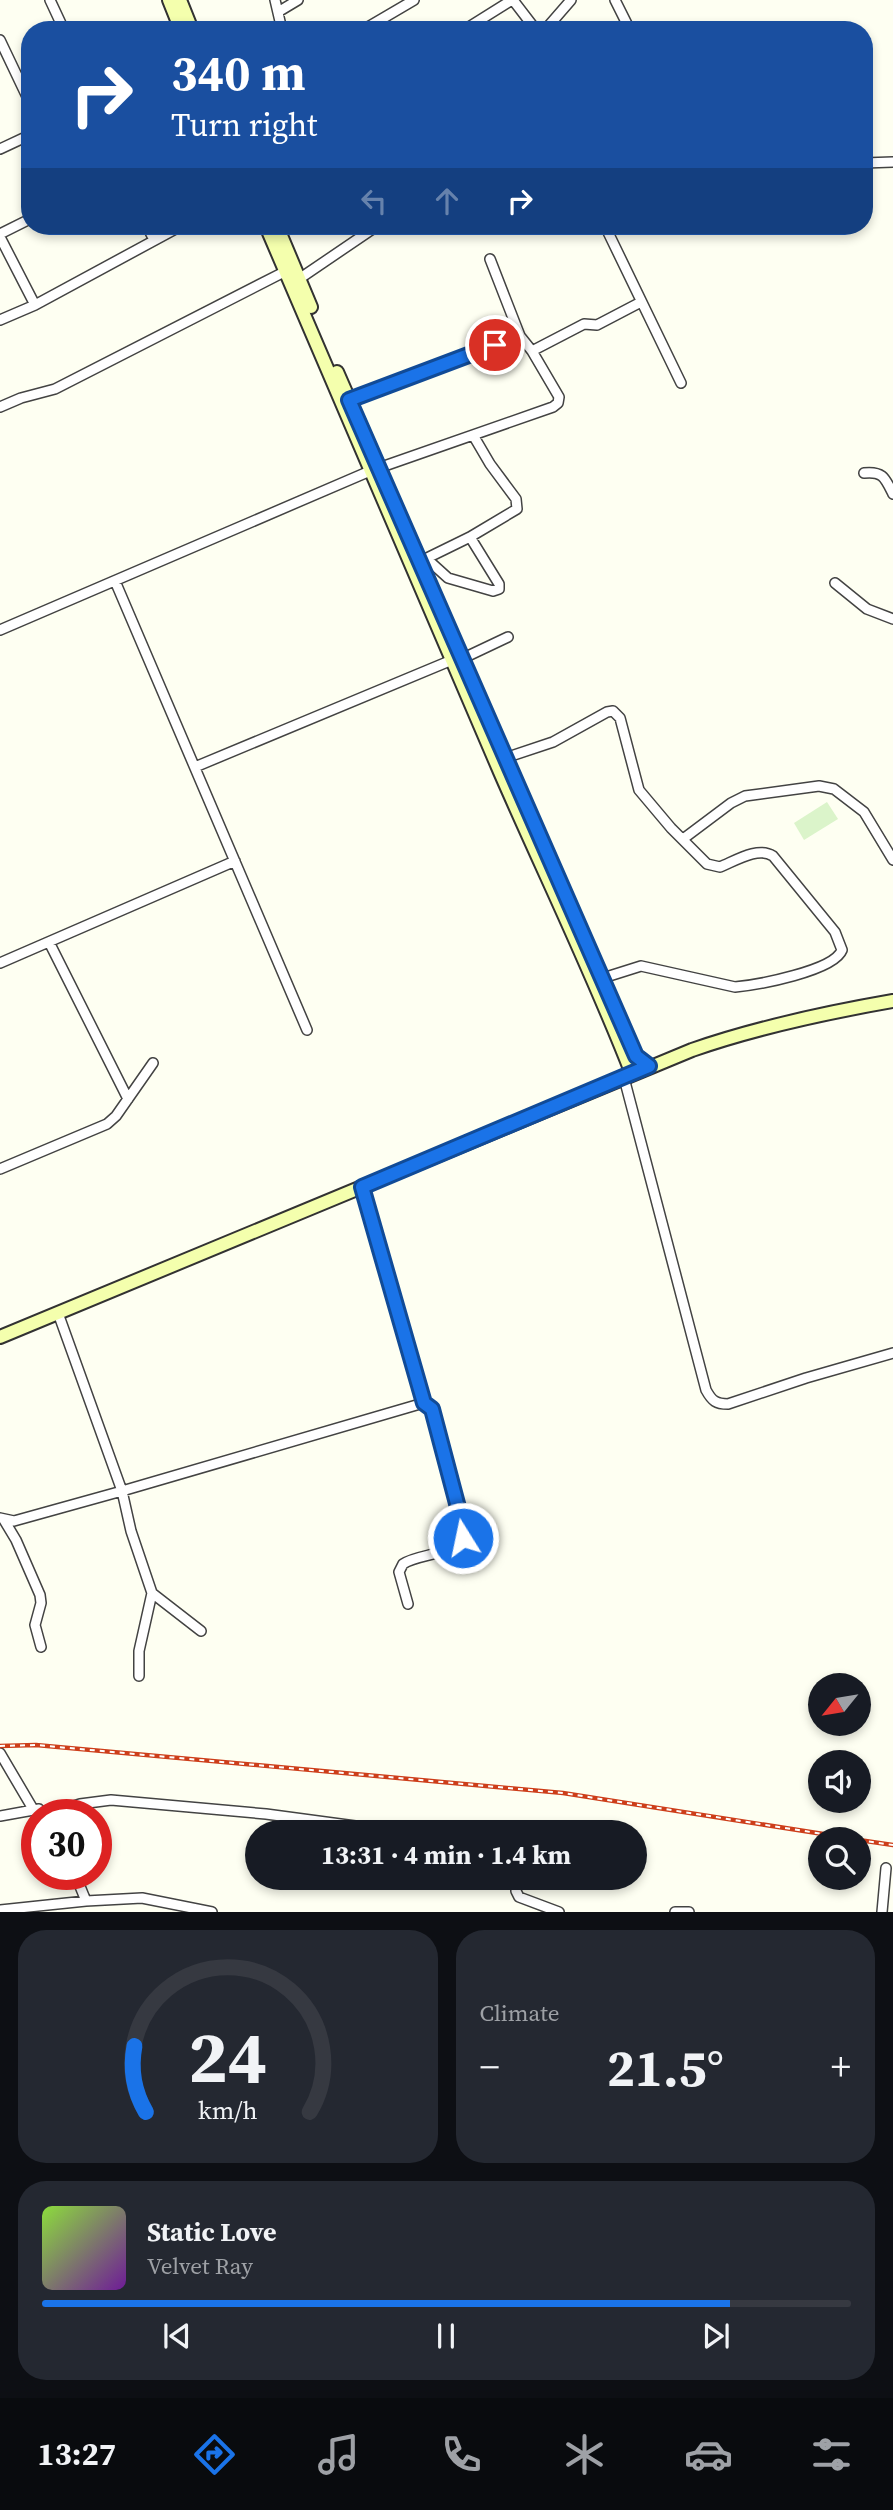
<!DOCTYPE html>
<meta charset="utf-8">
<style>
:root{--surface:#171b24;--page:#242831;--text:#f1f3f6;--muted:#9ea1a6;--line:#363941;--accent:#1a73e8}
body{margin:0;font-family:"Source Serif 4",serif;background:var(--page);color:var(--text);height:100vh;display:flex;flex-direction:column;font-size:26px;white-space:nowrap}
*{box-sizing:border-box;margin:0}
p{font-size:23px;color:var(--muted)}
.icon{flex:none;width:38px;height:38px;fill:none;stroke:currentColor;stroke-width:2;stroke-linecap:round;stroke-linejoin:round}
.map{position:relative;height:1912px;overflow:hidden}
.sheet{display:flex;flex-direction:column;gap:18px;padding:18px;background:#0d0f14;flex:1}
.sheet>*{flex:none}
.banner{position:absolute;left:21px;top:21px;width:852px;height:214px;border-radius:28px;box-shadow:0 4px 10px #0003;background:#1a4fa0;color:#fff;overflow:hidden}
.needle{width:46px;rotate:240deg}
.fabs{position:absolute;left:808px;top:1673px;display:grid;gap:14px}
.fabs a{display:grid;place-items:center;width:63px;height:63px;border-radius:50%;background:var(--surface);box-shadow:0 4px 10px #0003;font-size:35px}
.speed{position:absolute;left:21px;top:1799px;display:flex;gap:14px;font-size:35px;font-weight:700;text-align:center}
.speed>*{display:grid;place-content:center;width:91px;height:91px;border-radius:50%;background:var(--surface);box-shadow:0 4px 10px #0003;line-height:1}
.speed .limit{border:10px solid #d22;background:#fff;color:#111}
.pin{position:absolute;display:grid;place-items:center;width:60px;height:60px;color:#fff;margin:-30px;border:4px solid #fff;border-radius:50%;box-shadow:0 2px 7px #0007}
.me{position:absolute;width:77px;margin:-38px;rotate:350deg;stroke-linejoin:round;filter:drop-shadow(0 0 5px #0008)}
.turn{display:flex;align-items:center;gap:24px;height:147px;padding:0 35px;font-size:32px}
.turn .icon{width:91px;height:91px;stroke-width:2.5}
.turn b{display:block;font-size:49px;line-height:60px}
.lanes{display:flex;align-items:center;height:66px;padding:0 35px;background:#0003;justify-content:center;gap:35px;direction:ltr}
.lanes .off{opacity:.35}
.big{font-size:52px;font-weight:700;line-height:1.1}
.sheet .widget{flex:1;display:flex;flex-direction:column;justify-content:center;gap:10px;min-width:0;padding:0 24px;border-radius:28px;background:var(--page)}
.sheet .dial{align-items:center;gap:0}
.dial svg{height:182px;overflow:visible;fill:none;stroke:var(--line);stroke-width:7;stroke-linecap:round;text-anchor:middle}
.dial text{fill:var(--text);stroke:none}
.song{display:flex;align-items:center;gap:21px}
.cover{width:84px;height:84px;border-radius:10px;background:linear-gradient(135deg,hsl(90 70% 55%),hsl(280 70% 35%))}
.played{height:7px;border-radius:4px;background:linear-gradient(90deg,var(--accent) 85%,var(--line) 85%)}
.keys{display:flex;justify-content:space-around;direction:ltr}
.heat{display:flex;justify-content:space-between;align-items:center;font-size:38px;direction:ltr}
.sheet .tiles{flex:1;display:grid;gap:18px;grid-template-columns:1fr 1fr}
.widget:last-child{grid-column:span 2}
.trip{position:absolute;left:245px;top:1820px;width:402px;height:70px;border-radius:35px;background:var(--surface);box-shadow:0 4px 10px #0003;font-weight:700;line-height:70px;text-align:center}
.menu{display:flex;height:112px;justify-content:space-around;align-items:center;background:#090b0e;color:var(--muted)}
.menu .icon{width:49px;height:49px}
.menu .active{color:var(--accent)}
.menu b{font-size:32px;color:var(--text)}
.map>svg:first-child{display:block}
.pitch{fill:#dbf4ca}
.lines{fill:none;stroke-linecap:round;stroke-linejoin:round}
.street-casing{stroke:#434343;stroke-width:12}
.secondary-casing{stroke:#323232;stroke-width:16}
.street{stroke:#fff;stroke-width:9}
.secondary{stroke:#f4ffad;stroke-width:12}
.rail-casing{stroke:#cd3e1a;stroke-width:4.5}
.rail{stroke:#fff;stroke-width:2;stroke-dasharray:5;stroke-linecap:butt}
.route-casing{stroke:#114b97;stroke-width:18}
.route{stroke:#1a73e8;stroke-width:12}
</style>
<div class="map">
<svg width="893" height="1912" viewBox="0 0 893 1912">
<rect width="100%" height="100%" fill="#fefff2"/>
<path class="pitch" d="M827 802 838 819 804 840 794 823Z"/>
<g class="lines">
<g class="street-casing">
<path id="street" d="M50 0 64 30
M275 0 282 30
M513 0 536 30
M615 0 630 30
M278 12 298 0
M363 30 414 0
M464 30 512 0
M545 30 571 0
M0 40 30 103
M0 149 30 135
M864 163 893 162
M147 226 154 240
M605 226 681 383
M0 234 30 219
M0 237 35 305
M299 279 377 226
M0 320 35 305 181 226
M520 336 532 351 584 324 597 325 641 302
M349 400 520 336 490 259
M0 407 21 398 55 389 286 271
M864 473C883 471 885 478 893 494
M427 559 448 578 493 591 499 589V584L470 537
M421 561 470 537 517 509 516 499 490 464 473 435
M115 581 307 1030
M835 583 867 609 893 619
M0 630 370 471 553 407 558 403 559 397 532 351
M505 758 553 742 607 712 613 711 620 718 639 790 671 828 707 864 720 867C735 861 758 846 773 856L835 932 842 950C834 971 757 985 735 987L641 966 603 978
M195 767 452 660 470 655 508 637
M683 839 731 803 745 796 819 786 834 789 864 812 893 860
M49 942 128 1099
M0 963 235 861
M624 1078 706 1390C712 1401 716 1404 728 1404L806 1378 893 1353
M0 1169 107 1124 116 1116 153 1063
M362 1187 424 1403
M58 1313 122 1491 420 1404 428 1405 432 1409 464 1530C460 1557 421 1552 403 1564L399 1572 408 1604
M0 1518 14 1521 122 1491 131 1531 152 1593 201 1631
M4 1520 16 1540 40 1595 41 1603 35 1625 41 1647
M139 1676V1651L152 1593
M0 1753 33 1809
M46 1815 80 1804 111 1800 266 1814 400 1832
M0 1816 39 1809 44 1815
M75 1874 86 1901
M517 1878 516 1891 519 1897 559 1912
M0 1910 86 1901 142 1898 212 1912
M675 1912H689
M882 1912 886 1868"/>
</g>
<g class="secondary-casing">
<path id="secondary" d="M169 0 181 30
M180 0 192 30
M266 226C345 408 421 591 500 772 544 873 592 971 632 1074
M277 226 311 307
M337 372 636 1056 649 1066
M0 1337 692 1050C758 1027 824 1013 893 1001"/>
</g>
<use href="#street" class="street"/>
<use href="#secondary" class="secondary"/>
<g class="rail-casing">
<path id="rail" d="M0 1746 36 1745 563 1793 855 1839
M859 1840 893 1845"/>
</g>
<use href="#rail" class="rail"/>
</g>
<g class="lines">
<g class="route-casing">
<path id="route" d="M463 1538 464 1530 432 1409 424 1403 362 1187 649 1066 636 1056 349 400 495 345"/>
</g>
<use href="#route" class="route"/>
</g>
</svg>
<div class="fabs">
<a><svg class="needle" viewBox="-14 -14 28 28"><path d="M0-13l5 13h-10z" fill="#e53935"/><path d="M0 13l5-13h-10z" fill="#9ea1a6"/></svg></a>
<a><svg class="icon" aria-label="sound" viewBox="0 0 24 24"><path d="M4 9h4l5-4v14l-5-4H4zM17 9q2 3 0 6"/></svg></a>
<a><svg class="icon" aria-label="search" viewBox="0 0 24 24"><circle cx="10" cy="10" r="6"/><path d="M15 15l6 6"/></svg></a>
</div>
<div class="speed"><div class="limit">30</div></div>
<div class="pin" style="left:495px;top:345px;background:#d93025"><svg class="icon" aria-label="arrive" viewBox="0 0 24 24"><path d="M6 21V4h12l-3 4 3 4H6"/></svg></div>
<svg class="me" style="left:463px;top:1538px" viewBox="-20 -20 40 40"><circle r="17" fill="#1a73e8" stroke="#fff" stroke-width="3"/><path d="M0-11L8 9 0 5-8 9z" fill="#fff"/></svg>
<div class="trip">13:31 · 4 min · 1.4 km</div>
<div class="banner">
<div class="turn"><svg class="icon" aria-label="right" viewBox="0 0 24 24"><path d="M7 20v-9h11M14 6l5 5-5 5"/></svg><div><b>340 m</b>Turn right</div></div>
<div class="lanes"><svg class="icon off" aria-label="left" viewBox="0 0 24 24"><path d="M17 20v-9H6M10 6l-5 5 5 5"/></svg><svg class="icon off" aria-label="ahead" viewBox="0 0 24 24"><path d="M12 20V5M6 11l6-6 6 6"/></svg><svg class="icon" aria-label="right" viewBox="0 0 24 24"><path d="M7 20v-9h11M14 6l5 5-5 5"/></svg></div>
</div>
</div>
<section class="sheet">
<div class="tiles">
<div class="widget dial"><svg viewBox="0 0 100 80">
<path d="M14 69A42 42 0 1 1 86 69"/>
<path d="M14 69A42 42 0 0 1 9 40" stroke="#1a73e8"/>
<text x="50" y="56" font-size="32" font-weight="700">24</text>
<text x="50" y="72" font-size="11">km/h</text>
</svg></div>
<div class="widget"><p>Climate</p>
<div class="heat"><a>−</a><b class="big">21.5°</b><a>+</a></div>
</div>
<div class="widget">
<div class="song"><i class="cover"></i><div><b>Static Love</b><p>Velvet Ray</p></div></div>
<div class="played"></div>
<div class="keys"><svg class="icon" aria-label="previous" viewBox="0 0 24 24"><path d="M18 5L8 12l10 7zM5 5v14"/></svg><svg class="icon" aria-label="pause" viewBox="0 0 24 24"><path d="M8 5v14M16 5v14"/></svg><svg class="icon" aria-label="next" viewBox="0 0 24 24"><path d="M6 5l10 7-10 7zM19 5v14"/></svg></div>
</div>
</div>
</section>
<nav class="menu">
<b>13:27</b>
<svg class="icon active" aria-label="directions" viewBox="0 0 24 24"><path d="M12 3l9 9-9 9-9-9zM9 14v-3h6M13 9l2 2-2 2"/></svg>
<svg class="icon" aria-label="music" viewBox="0 0 24 24"><path d="M9 18V5l10-2v13"/><circle cx="6" cy="18" r="3"/><circle cx="16" cy="16" r="3"/></svg>
<svg class="icon" aria-label="phone" viewBox="0 0 24 24"><path d="M5 4h4l2 5-3 2q2 4 5 5l2-3 5 2v4C11 20 4 13 5 4z"/></svg>
<svg class="icon" aria-label="climate" viewBox="0 0 24 24"><path d="M12 3v18M4 7l16 10M4 17L20 7"/></svg>
<svg class="icon" aria-label="car" viewBox="0 0 24 24"><path d="M5 17H2v-5l4-1 3-4h7l3 4 3 1v5h-3M9 17h6M6 11h13"/><circle cx="7" cy="17" r="2"/><circle cx="17" cy="17" r="2"/></svg>
<svg class="icon" aria-label="filters" viewBox="0 0 24 24"><path d="M4 7h16M4 17h16"/><circle cx="9" cy="7" r="2"/><circle cx="15" cy="17" r="2"/></svg>
</nav>
